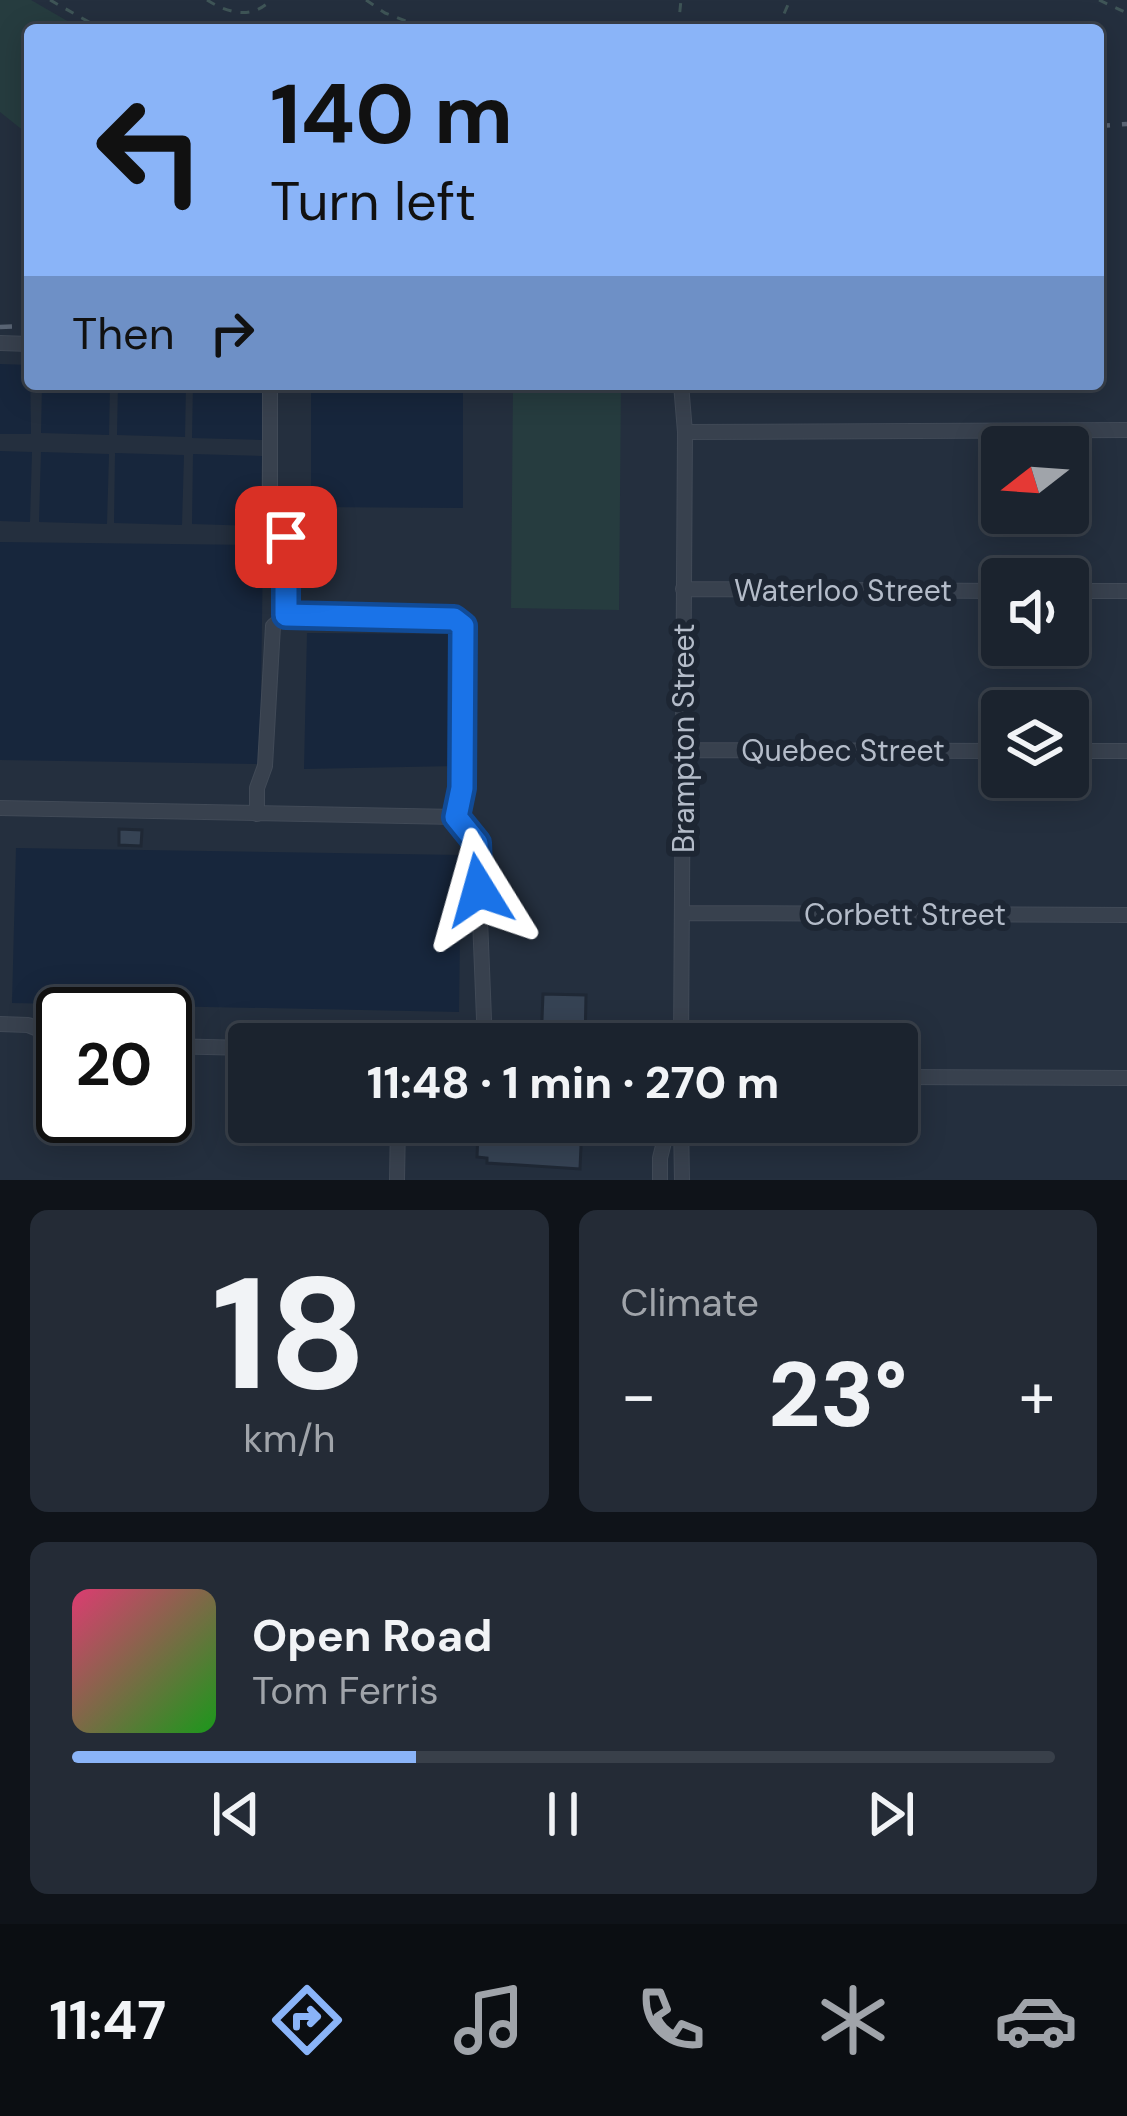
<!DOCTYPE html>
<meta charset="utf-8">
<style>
:root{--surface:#1b232e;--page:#242b36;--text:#f1f3f6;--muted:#a0a4aa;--line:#39404a;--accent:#8ab4f8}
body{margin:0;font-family:"DM Sans",sans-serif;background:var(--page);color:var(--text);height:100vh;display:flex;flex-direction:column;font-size:45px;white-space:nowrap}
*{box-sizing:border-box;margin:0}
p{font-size:39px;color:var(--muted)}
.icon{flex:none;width:66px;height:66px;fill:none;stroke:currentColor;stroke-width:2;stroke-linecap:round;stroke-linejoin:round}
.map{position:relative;height:1180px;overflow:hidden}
.panel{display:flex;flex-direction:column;gap:30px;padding:30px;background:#0f1319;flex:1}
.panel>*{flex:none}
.top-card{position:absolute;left:24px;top:24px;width:1080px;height:366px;border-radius:12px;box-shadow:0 6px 30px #0003,0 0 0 3px var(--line);background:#8ab4f8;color:#111;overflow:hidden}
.needle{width:78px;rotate:253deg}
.tools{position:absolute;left:981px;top:426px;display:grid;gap:24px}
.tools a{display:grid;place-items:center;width:108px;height:108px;border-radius:12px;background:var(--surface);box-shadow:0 6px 30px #0003,0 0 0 3px var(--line);font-size:60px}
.speed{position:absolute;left:36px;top:987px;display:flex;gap:24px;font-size:60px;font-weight:700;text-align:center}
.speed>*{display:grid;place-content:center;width:156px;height:156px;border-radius:50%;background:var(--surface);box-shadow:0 6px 30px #0003,0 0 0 3px var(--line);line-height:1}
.speed .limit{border:6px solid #111;border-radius:18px;background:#fff;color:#111}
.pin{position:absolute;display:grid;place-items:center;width:102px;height:102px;color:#fff;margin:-51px;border-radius:24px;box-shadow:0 6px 18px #0006}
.me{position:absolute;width:132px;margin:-66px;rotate:352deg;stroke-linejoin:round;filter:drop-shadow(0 0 9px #0008)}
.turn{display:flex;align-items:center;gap:42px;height:252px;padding:0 48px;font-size:54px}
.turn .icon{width:156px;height:156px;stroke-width:2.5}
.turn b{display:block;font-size:84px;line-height:102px}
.then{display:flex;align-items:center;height:114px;padding:0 48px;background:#0003;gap:24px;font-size:45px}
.big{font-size:90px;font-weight:800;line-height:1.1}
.panel .widget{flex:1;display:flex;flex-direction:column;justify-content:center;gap:18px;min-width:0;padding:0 42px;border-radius:18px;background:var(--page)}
.panel .dial{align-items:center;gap:0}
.dial b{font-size:156px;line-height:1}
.song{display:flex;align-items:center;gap:36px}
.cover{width:144px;height:144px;border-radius:18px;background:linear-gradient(135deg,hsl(340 70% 55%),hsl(120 70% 35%))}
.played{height:12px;border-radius:6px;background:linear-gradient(90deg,var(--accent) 35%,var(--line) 35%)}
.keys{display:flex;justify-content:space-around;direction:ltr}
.heat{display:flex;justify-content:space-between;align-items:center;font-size:66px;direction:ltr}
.panel .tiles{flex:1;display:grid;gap:30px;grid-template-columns:1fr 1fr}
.widget:last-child{grid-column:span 2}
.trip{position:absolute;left:228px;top:1023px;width:690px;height:120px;border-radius:12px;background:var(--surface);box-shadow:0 6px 30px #0003,0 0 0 3px var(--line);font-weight:800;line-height:120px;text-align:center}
.dock{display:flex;height:192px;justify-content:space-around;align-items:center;background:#0b0e12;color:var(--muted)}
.dock .icon{width:84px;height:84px}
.dock .selected{color:var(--accent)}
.dock b{font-size:54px;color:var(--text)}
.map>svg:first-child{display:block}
.green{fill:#263c3f}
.water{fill:#17263c}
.building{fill:#364354;stroke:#1f2835;stroke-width:3}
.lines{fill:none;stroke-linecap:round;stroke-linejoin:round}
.minor-casing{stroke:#414a57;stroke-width:16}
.path{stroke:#3f5557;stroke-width:3;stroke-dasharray:9 9;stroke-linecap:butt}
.minor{stroke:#38414e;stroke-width:14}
.rail{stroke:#5a6575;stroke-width:4.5;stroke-dasharray:12 12;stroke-linecap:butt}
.route-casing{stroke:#114b97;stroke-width:30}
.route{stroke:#1a73e8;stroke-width:21}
.labels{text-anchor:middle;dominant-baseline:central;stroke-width:12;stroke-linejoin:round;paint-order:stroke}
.street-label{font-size:30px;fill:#b4bcc9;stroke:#1d2633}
</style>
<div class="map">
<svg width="1127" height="1180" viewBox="0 0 1127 1180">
<rect width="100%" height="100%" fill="#242f3e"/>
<path class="green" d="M0 0H31L76 26 77 30H30V136L0 112Z
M513 384H621L619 610 511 608Z"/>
<path class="water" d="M0 364 30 365 31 434H0Z
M42 384H110L109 435 41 433Z
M118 384H186L185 437 117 435Z
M193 384H264L263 440 192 438Z
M311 384H463V508L311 507Z
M0 451 32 452 30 522 0 521Z
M41 452 109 454 107 524 39 522Z
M115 453 184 455 182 525 114 523Z
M193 454 262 456 260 526 192 524Z
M0 542 263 545 260 764 0 760Z
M307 633 458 634 457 766 304 769Z
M16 848 461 855 459 1012 12 1003Z"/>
<path class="building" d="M119 829 142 830 141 846 119 845Z
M543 994 586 995 585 1044H541Z
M532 1122H582L580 1169 487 1163V1158L477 1157 478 1133 532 1135Z"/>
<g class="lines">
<g class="minor-casing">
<path id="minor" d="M0 343 30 344
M270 384V528L286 537V615
M681 384 685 432 681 1044
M685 432 1127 430
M683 589 1002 591
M1068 591H1127
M683 750 1002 751
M1068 751H1127
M0 808 456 817 477 843 485 1044
M257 814V788L265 766 273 626 286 615 460 622 462 788 456 817
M683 913 1127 915
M0 1024 28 1025 63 1039
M165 1046 249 1048
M897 1077 1127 1078
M681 1122 682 1180
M397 1180 398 1122
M660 1180V1158L669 1122"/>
</g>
<path class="path" d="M50 0 103 30
M207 0C228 13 251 20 271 0
M366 0 385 13 429 30
M1099 0 1127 13
M577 30H587
M678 30 681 0
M777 30 790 0"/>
<use href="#minor" class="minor"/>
<path class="rail" d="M1098 126 1127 124
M0 327 30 326"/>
</g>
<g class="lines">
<g class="route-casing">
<path id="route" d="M286 537V615L454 619 463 626 462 788 456 817 477 843 479 890"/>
</g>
<use href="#route" class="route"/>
</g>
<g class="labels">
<g class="street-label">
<text x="843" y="590">Waterloo Street</text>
<text transform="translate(683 738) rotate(-90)">Brampton Street</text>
<text x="843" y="750">Quebec Street</text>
<text x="905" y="914">Corbett Street</text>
</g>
</g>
</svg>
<div class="tools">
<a><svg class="needle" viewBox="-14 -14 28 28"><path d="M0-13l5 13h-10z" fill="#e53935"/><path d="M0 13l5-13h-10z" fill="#a0a4aa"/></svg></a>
<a><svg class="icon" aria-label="sound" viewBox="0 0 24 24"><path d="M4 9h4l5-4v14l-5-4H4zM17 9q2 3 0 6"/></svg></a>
<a><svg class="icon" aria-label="layers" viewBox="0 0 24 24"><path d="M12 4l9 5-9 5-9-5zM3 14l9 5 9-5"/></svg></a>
</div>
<div class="speed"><div class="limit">20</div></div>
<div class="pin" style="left:286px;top:537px;background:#d93025"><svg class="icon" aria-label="arrive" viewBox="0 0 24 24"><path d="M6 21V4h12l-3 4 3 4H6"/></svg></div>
<svg class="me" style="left:479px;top:890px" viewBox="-20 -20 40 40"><path d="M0-17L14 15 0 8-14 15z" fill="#1a73e8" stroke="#fff" stroke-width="4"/></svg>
<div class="trip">11:48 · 1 min · 270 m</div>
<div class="top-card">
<div class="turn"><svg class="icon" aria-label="left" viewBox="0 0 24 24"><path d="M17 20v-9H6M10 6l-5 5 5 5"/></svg><div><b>140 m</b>Turn left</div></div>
<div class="then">Then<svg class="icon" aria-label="right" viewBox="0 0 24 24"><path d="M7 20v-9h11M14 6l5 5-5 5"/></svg></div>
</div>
</div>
<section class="panel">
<div class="tiles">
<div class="widget dial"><b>18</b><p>km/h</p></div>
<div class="widget"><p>Climate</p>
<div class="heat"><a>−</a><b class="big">23°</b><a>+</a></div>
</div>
<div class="widget">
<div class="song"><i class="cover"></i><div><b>Open Road</b><p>Tom Ferris</p></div></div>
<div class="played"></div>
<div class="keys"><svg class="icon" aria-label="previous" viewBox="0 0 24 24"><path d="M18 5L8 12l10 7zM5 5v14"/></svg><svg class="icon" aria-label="pause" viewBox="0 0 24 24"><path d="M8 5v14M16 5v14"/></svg><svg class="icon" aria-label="next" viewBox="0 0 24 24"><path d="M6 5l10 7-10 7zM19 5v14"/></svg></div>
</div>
</div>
</section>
<nav class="dock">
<b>11:47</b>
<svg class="icon selected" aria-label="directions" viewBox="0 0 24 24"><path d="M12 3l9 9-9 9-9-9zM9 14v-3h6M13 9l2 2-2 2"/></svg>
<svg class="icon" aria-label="music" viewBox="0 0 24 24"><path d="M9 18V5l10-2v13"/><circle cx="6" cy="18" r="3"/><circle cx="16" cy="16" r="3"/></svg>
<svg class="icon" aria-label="phone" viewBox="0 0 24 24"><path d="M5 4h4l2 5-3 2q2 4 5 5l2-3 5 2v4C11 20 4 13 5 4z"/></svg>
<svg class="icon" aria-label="climate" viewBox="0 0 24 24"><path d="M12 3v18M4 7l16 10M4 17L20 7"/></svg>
<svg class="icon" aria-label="car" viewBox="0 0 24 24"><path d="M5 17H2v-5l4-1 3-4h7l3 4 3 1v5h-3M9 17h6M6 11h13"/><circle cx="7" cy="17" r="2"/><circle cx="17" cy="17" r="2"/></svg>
</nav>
